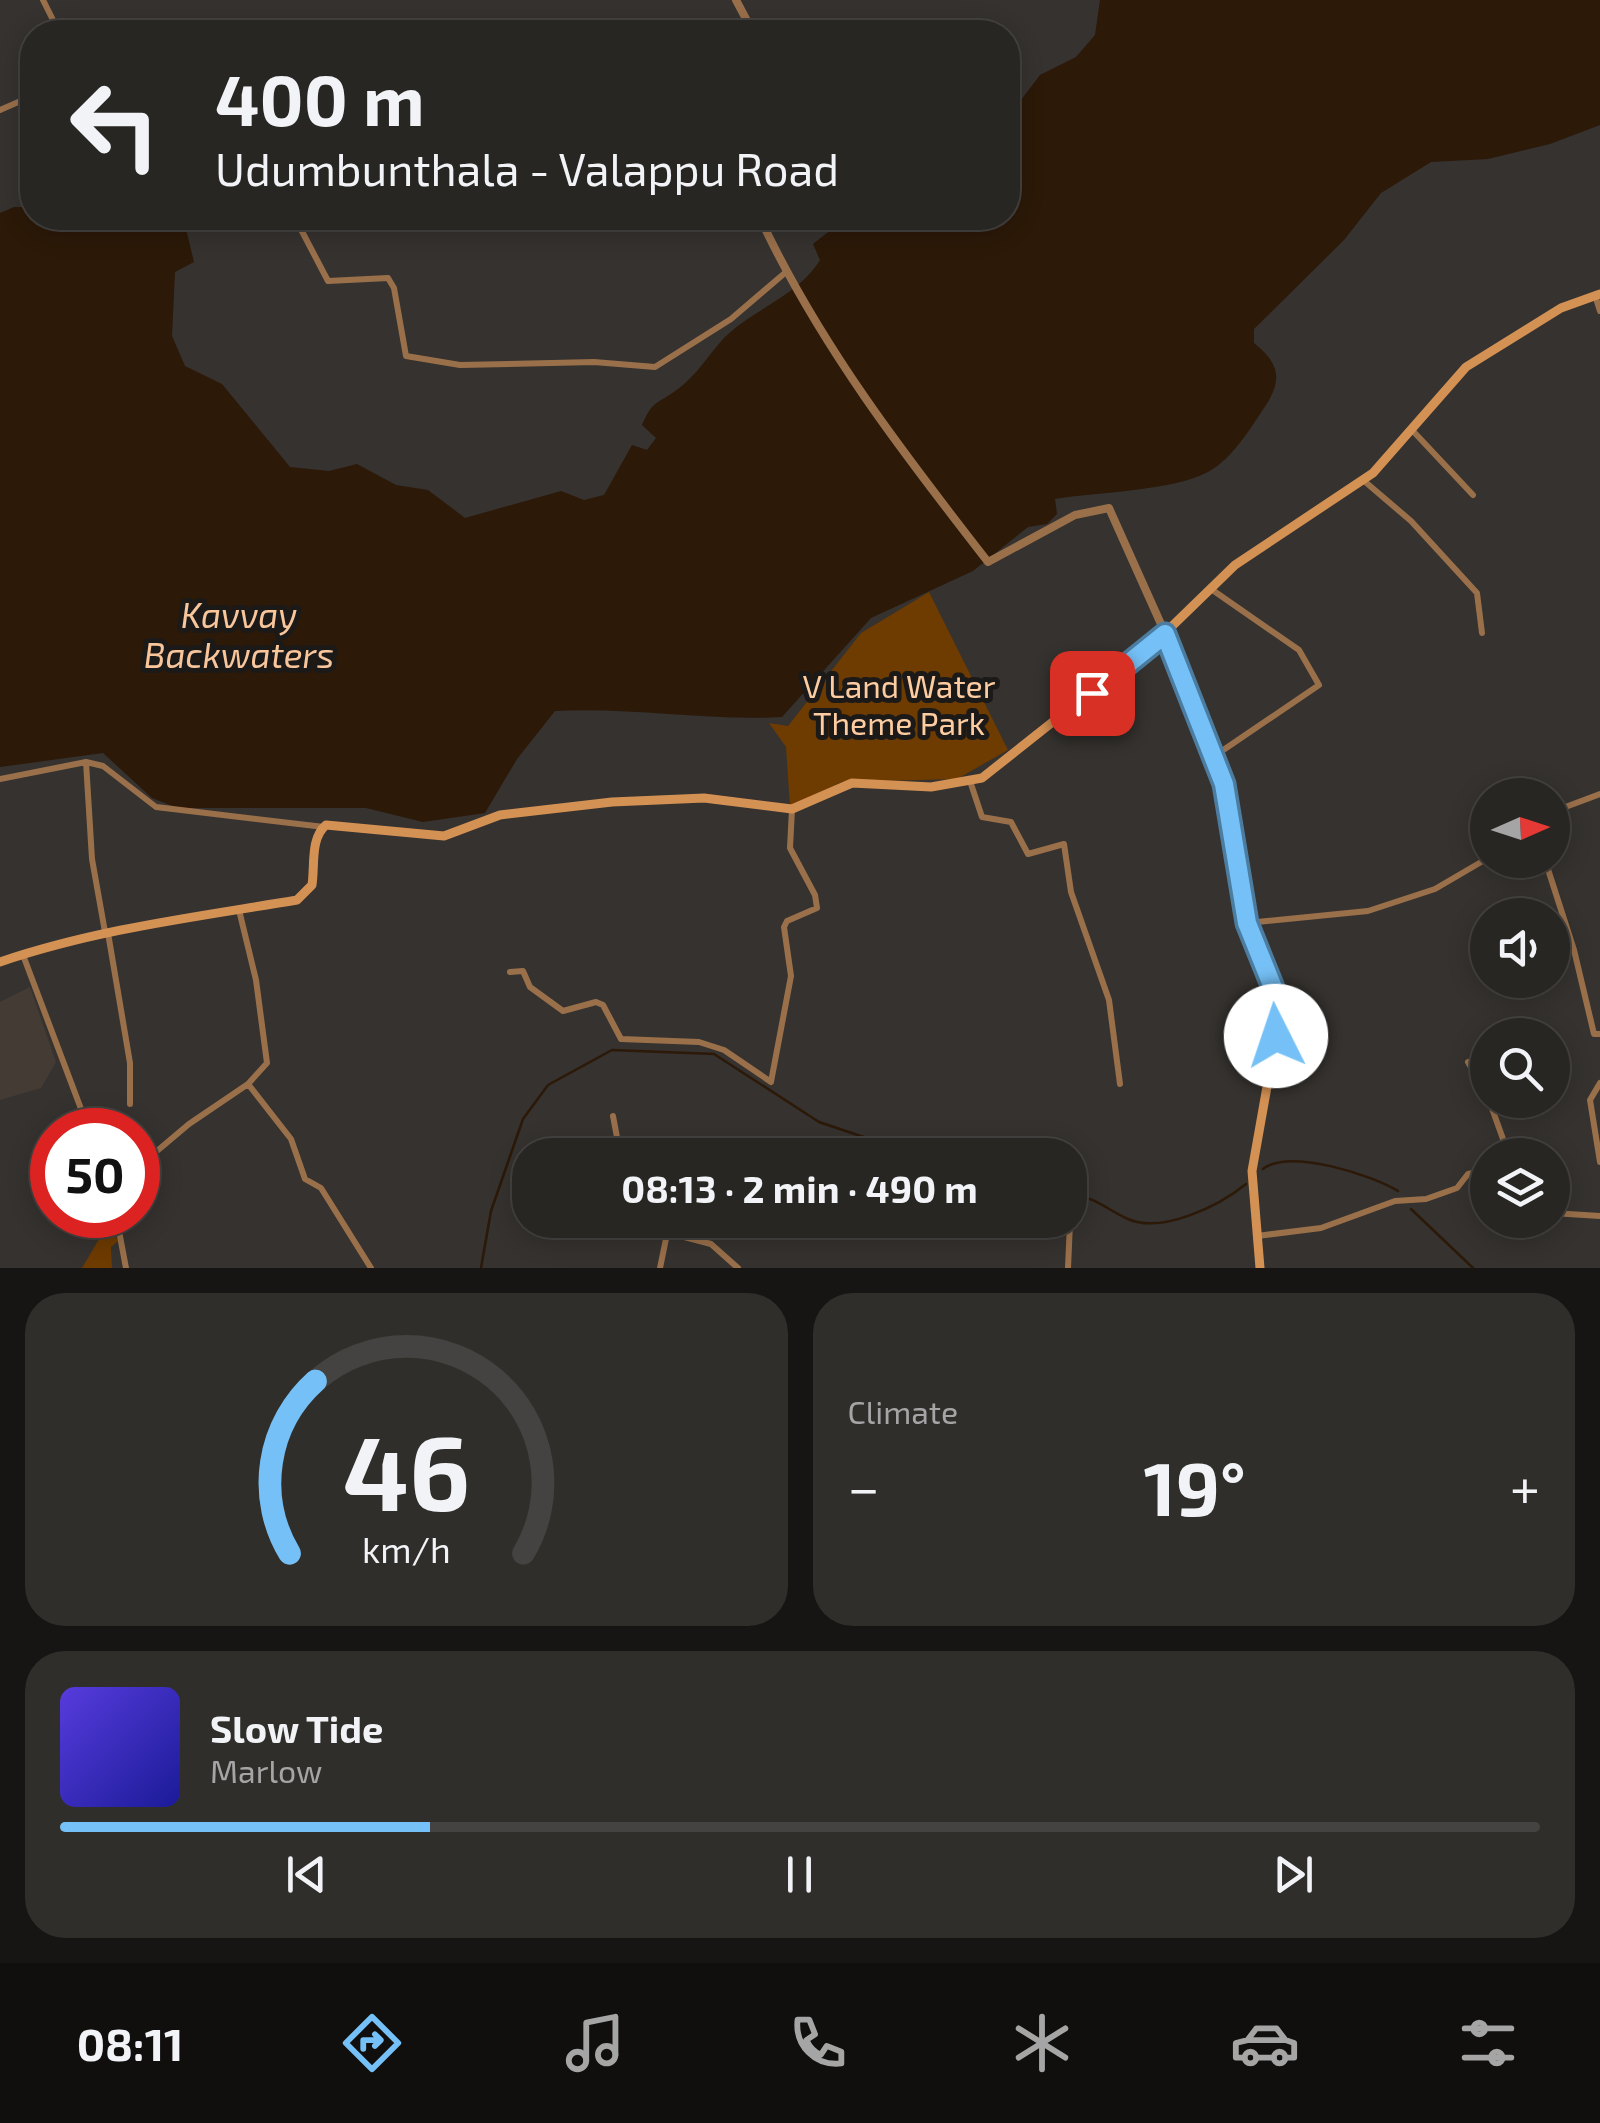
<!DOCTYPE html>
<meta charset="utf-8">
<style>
:root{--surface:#282623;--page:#302e2b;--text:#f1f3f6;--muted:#a5a5a6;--line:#444341;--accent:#75c0f6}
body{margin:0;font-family:"Exo 2",sans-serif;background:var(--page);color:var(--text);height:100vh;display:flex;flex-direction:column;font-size:38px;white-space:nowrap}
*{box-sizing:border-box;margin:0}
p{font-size:32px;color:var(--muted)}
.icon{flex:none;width:55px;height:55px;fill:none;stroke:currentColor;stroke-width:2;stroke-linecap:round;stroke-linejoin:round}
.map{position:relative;height:1268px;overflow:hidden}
.drawer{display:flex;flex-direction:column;gap:25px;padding:25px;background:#161513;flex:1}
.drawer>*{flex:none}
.guide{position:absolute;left:20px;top:20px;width:1000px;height:210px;border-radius:40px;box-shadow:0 5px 25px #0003,0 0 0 2px var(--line);background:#282623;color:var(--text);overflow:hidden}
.needle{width:65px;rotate:87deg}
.buttons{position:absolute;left:1470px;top:778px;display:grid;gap:20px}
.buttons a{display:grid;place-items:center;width:100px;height:100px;border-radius:50%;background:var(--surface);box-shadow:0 5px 25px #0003,0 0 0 2px var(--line);font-size:50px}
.speed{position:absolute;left:30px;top:1108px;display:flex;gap:20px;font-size:50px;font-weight:700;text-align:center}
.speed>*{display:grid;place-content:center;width:130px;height:130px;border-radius:50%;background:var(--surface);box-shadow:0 5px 25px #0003,0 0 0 2px var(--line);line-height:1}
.speed .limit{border:15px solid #d22;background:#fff;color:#111}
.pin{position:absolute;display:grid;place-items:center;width:85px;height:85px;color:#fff;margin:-42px;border-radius:20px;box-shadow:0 5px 15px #0006}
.me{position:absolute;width:110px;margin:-55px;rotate:356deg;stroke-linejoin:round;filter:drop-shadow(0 0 8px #0008)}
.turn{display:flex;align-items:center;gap:35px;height:210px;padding:0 30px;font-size:45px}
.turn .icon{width:130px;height:130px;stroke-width:2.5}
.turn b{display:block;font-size:70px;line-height:85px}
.big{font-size:75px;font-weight:700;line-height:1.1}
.drawer .widget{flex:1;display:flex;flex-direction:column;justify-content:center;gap:15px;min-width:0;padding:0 35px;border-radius:40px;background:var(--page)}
.drawer .dial{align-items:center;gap:0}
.dial svg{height:260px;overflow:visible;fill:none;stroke:var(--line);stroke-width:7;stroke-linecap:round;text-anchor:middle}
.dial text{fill:var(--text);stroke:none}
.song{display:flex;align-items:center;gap:30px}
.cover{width:120px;height:120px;border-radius:15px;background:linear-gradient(135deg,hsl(250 70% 55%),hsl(240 70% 35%))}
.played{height:10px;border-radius:5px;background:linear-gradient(90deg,var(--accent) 25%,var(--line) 25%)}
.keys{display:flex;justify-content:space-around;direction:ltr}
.heat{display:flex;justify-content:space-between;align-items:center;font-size:55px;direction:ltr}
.drawer .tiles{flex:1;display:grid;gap:25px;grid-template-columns:1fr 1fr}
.widget:last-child{grid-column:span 2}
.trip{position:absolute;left:512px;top:1138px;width:575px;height:100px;border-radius:40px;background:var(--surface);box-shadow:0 5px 25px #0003,0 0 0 2px var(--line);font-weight:700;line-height:100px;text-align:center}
.tab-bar{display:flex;height:160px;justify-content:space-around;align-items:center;background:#100f0e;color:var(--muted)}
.tab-bar .icon{width:70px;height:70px}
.tab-bar .current{color:var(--accent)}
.tab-bar b{font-size:45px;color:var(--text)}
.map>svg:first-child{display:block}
.built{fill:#443b34}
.green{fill:#6e3b00}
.water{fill:#2c1908}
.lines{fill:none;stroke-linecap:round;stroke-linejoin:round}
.stream{stroke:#2c1908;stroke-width:2.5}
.minor{stroke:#9a704b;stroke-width:6}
.tertiary{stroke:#9a704b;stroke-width:8}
.secondary{stroke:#d49154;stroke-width:9}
.route-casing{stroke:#4c7da0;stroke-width:25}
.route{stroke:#75c0f6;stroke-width:18}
.labels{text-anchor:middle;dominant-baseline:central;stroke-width:10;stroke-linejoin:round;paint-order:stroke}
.park-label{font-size:32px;fill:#fecca1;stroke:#1c1a19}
.water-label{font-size:35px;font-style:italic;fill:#f9c69c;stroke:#1c1a19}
</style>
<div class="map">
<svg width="1600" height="1268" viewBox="0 0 1600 1268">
<rect width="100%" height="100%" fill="#35322f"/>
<path class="built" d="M30 987 56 1062 41 1088 0 1100V1002Z"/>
<path class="green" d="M929 592 1008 750 957 779 842 782 790 807 786 747 769 723 788 726 861 633Z
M113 1231 118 1241 111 1247 112 1268H82L99 1239Z"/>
<path class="water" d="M1100 0H1600V125L1550 144 1488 159 1431 162 1381 193 1344 240 1254 329V343C1280 364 1283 380 1264 408 1250 429 1232 459 1208 472 1173 491 1097 492 1055 499L1057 514 1047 524 1028 527 973 571 871 618 782 717C706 721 631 707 555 711L517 759 485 813 423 822 366 808H178L152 798 103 753 0 767V213L14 207H32V218H154L186 229 194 262 175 272 172 336 185 366 222 384 290 467 329 471 357 464 396 485 428 490 465 518 561 491 584 500 604 495 632 445 647 450 656 438 642 425C653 399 657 405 678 389 697 375 709 354 725 337 755 308 798 296 820 260L813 244 846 218H1008V117L1040 75 1076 57 1095 35Z"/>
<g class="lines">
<path class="stream" d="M1263 1169C1289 1148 1372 1175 1398 1191
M1070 1195C1095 1196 1107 1210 1128 1219 1162 1234 1219 1206 1246 1184
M1411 1209 1473 1268
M481 1268 491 1211 523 1119 548 1085 612 1050 714 1054 819 1122 917 1155"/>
<path class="minor" d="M43 0 59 32
M193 32 219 21 227 32
M0 110 32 96
M295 218 328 281 388 278 394 288 406 356 460 365 594 362 655 367 731 319 786 272
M1595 295 1600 311
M1412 430 1473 495
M1363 480 1411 521 1477 593 1482 633
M1211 589 1299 650 1319 685 1213 757
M86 762 103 766 156 807 324 827
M0 779 86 762 92 859 105 932
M970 781 982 817 1011 822 1028 854 1064 844 1071 892 1109 1000 1120 1084
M1552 812 1600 794
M1545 860 1574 950 1594 1034H1600
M239 910 256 980 267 1063 248 1084 291 1139 305 1179 321 1188 371 1268
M1247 923 1368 911 1435 889 1488 858
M108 933 130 1063V1104
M23 955 89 1130
M510 972 523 971 530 987 563 1011 596 1002 603 1005 621 1039 699 1042 724 1050 771 1082 791 976 784 927 787 921 817 908 815 895 790 848 792 809
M1468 1062 1488 1097
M1600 1083 1590 1100 1600 1162
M1489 1100 1503 1139 1502 1155
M613 1116 619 1148 641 1155
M138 1167 189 1124 248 1084
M1552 1213 1600 1216
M116 1215 126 1268
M664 1220 673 1234 711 1244 738 1268
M1257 1236 1321 1228 1395 1201 1426 1199 1457 1188 1468 1174 1488 1170
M660 1268 668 1229
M1068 1268 1070 1223"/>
<path class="tertiary" d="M736 0 753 32
M760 218C819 344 903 453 988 562L1075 515 1109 508 1165 633"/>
<path class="secondary" d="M1165 633 1224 784 1247 923 1277 995 1276 1036 1252 1171 1260 1268
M0 962C97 929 196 917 297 900L312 885C315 866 310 838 326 825L444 836 500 815 612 802 704 798 792 809 852 783 931 787 982 778 1165 633 1235 565 1373 473 1466 367 1561 308 1600 294"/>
</g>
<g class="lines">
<g class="route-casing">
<path id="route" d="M1092 693 1165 634 1224 784 1247 923 1276 995V1036"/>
</g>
<use href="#route" class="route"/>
</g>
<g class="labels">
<g class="park-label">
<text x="899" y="685">V Land Water<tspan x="899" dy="37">Theme Park</tspan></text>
</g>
<g class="water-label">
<text x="239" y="614">Kavvay<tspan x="239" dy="40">Backwaters</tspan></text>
</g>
</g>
</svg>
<div class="buttons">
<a><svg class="needle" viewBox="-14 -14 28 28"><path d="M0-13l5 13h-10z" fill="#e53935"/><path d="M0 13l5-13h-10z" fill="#a5a5a6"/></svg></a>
<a><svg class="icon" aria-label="sound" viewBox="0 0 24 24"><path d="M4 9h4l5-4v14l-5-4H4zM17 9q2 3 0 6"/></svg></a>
<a><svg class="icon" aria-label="search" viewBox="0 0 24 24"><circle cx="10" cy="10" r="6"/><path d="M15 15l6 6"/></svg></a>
<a><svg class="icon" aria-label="layers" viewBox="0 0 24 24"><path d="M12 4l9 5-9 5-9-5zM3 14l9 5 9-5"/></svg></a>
</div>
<div class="speed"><div class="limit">50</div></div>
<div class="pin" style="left:1092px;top:693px;background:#d93025"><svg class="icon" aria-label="arrive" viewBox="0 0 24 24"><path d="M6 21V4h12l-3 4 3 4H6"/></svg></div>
<svg class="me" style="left:1276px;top:1036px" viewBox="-20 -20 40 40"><circle r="19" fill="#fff"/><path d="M0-13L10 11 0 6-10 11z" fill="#75c0f6"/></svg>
<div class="trip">08:13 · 2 min · 490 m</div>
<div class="guide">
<div class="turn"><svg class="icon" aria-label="left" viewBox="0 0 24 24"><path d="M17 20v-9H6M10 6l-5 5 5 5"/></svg><div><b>400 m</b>Udumbunthala - Valappu Road</div></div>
</div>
</div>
<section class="drawer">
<div class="tiles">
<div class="widget dial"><svg viewBox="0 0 100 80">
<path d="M14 69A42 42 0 1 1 86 69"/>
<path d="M14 69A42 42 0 0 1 22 16" stroke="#75c0f6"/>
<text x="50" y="56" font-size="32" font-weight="700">46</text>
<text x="50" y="72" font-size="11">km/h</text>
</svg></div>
<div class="widget"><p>Climate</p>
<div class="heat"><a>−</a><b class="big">19°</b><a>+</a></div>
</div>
<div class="widget">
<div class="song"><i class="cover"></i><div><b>Slow Tide</b><p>Marlow</p></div></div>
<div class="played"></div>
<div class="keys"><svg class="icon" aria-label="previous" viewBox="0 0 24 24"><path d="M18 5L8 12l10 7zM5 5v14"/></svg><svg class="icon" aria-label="pause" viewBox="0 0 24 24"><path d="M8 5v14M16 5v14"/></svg><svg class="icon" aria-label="next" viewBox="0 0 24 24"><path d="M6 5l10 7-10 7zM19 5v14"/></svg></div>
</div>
</div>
</section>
<nav class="tab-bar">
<b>08:11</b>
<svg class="icon current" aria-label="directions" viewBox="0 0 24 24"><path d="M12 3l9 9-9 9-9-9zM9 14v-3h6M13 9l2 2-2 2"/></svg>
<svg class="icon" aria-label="music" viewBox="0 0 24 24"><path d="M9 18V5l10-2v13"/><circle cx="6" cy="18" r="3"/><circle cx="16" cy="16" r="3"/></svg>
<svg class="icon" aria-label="phone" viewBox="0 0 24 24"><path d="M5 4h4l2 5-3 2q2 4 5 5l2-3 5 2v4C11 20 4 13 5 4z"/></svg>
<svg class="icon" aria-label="climate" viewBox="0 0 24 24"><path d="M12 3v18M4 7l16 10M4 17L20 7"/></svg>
<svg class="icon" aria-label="car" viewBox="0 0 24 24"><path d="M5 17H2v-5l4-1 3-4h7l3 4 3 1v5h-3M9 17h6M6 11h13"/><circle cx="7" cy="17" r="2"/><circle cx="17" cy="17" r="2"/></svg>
<svg class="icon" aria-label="filters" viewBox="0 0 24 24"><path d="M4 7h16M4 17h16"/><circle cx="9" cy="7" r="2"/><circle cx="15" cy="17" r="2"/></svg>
</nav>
